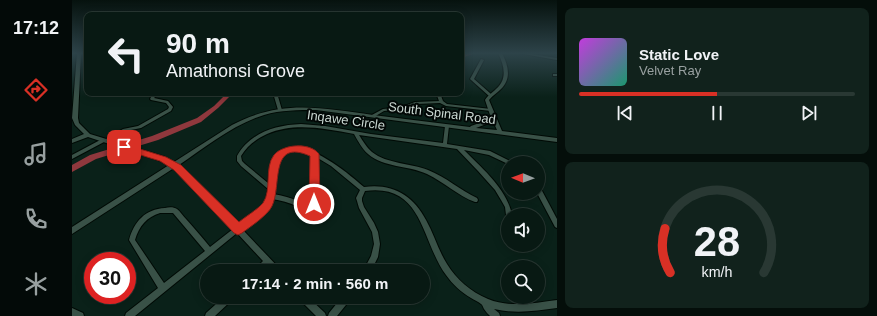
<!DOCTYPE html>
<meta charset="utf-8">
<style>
:root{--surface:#081913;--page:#11221c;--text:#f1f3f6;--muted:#98a0a0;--line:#293833;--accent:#d93025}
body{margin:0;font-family:Helvetica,sans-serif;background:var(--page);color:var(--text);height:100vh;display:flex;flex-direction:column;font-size:15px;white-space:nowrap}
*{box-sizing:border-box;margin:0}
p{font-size:13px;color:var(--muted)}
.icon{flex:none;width:22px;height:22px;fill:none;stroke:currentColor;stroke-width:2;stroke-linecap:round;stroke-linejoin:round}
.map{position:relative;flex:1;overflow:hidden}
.side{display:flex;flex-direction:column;gap:8px;padding:8px;background:#040e0a;width:320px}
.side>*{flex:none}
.guide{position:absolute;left:12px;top:12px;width:380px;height:84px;border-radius:8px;box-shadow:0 2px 10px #0003,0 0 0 1px var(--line);background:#081913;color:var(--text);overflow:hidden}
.needle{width:26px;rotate:271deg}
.buttons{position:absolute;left:429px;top:156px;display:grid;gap:8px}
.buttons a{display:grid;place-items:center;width:44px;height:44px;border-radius:50%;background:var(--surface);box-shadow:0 2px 10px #0003,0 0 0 1px var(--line);font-size:20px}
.speed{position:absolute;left:12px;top:252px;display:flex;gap:8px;font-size:20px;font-weight:700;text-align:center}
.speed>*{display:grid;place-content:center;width:52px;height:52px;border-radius:50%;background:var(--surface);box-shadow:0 2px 10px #0003,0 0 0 1px var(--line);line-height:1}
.speed .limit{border:6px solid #d22;background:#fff;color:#111}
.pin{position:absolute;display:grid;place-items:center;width:34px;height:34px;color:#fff;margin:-17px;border-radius:8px;box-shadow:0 2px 6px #0006}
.me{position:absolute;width:44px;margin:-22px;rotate:0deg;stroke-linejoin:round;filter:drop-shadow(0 0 3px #0008)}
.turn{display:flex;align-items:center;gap:14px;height:84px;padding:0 16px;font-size:18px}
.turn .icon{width:52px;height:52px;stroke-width:2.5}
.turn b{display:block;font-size:28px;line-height:34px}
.side .widget{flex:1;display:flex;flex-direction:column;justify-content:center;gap:6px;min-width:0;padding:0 14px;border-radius:8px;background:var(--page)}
.side .dial{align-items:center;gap:0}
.dial svg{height:104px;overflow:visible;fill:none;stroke:var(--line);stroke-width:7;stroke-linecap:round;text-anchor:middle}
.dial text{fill:var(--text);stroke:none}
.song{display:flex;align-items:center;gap:12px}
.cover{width:48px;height:48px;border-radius:6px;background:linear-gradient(135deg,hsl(290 70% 55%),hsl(160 70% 35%))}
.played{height:4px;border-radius:2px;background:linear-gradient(90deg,var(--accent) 50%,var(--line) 50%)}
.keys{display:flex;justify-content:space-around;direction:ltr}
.trip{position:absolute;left:128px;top:264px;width:230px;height:40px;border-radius:20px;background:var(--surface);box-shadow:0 2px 10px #0003,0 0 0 1px var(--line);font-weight:700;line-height:40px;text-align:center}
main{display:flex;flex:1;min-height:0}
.tabs{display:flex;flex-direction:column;width:72px;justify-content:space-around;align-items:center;background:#030a08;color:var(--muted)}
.tabs .icon{width:28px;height:28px}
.tabs .on{color:var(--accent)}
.tabs b{font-size:18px;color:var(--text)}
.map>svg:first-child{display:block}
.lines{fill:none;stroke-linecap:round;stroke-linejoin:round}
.river{fill:#8f383d;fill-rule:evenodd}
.minor-casing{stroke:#000a05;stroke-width:2}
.tertiary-casing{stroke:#000a05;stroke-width:2}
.minor{fill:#395147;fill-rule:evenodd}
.tertiary{fill:#395147;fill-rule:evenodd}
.route{fill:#d93025;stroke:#8d1f18}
.labels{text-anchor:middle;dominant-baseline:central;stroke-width:4;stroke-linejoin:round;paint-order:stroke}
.street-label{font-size:13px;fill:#cad8d2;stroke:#020806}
</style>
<main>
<nav class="tabs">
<b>17:12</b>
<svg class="icon on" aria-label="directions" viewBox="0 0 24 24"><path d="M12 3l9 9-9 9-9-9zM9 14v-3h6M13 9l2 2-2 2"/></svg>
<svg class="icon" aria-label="music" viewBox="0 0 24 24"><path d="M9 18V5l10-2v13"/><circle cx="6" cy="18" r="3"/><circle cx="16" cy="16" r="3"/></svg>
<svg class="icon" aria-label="phone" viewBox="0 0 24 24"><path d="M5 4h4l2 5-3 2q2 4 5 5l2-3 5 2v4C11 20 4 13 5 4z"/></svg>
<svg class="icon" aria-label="climate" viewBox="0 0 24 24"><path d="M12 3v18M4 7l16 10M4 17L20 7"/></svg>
</nav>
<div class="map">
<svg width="485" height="316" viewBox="0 0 485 316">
<rect width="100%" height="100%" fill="#0a2119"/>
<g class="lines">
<path class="river" d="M395 53H404L389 58V54Z
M155 93H161L146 108 129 122 86 140 24 159 0 172V165L18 155 80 136 125 118 142 106Z"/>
<g class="minor-casing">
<path id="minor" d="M446 53H453L485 58V60Z
M483 53H485V54H483Z
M409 59 412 60 402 79 419 94V96H417L398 79Z
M481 74H485V76H481Z
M84 93H89L83 97 82 98 96 101 101 107 99 111 69 128 54 131 36 142H32L0 159V155L30 139H34L51 129 66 126 96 109 97 107 94 103 79 100 78 99 80 95Z
M201 93H205L210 110 209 111H208L206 110Z
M364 93H368L371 101 375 104 419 109 421 110 419 111 374 106 368 103 344 104 331 109 312 111 302 117H298V116L311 109 330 107 343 102 367 101Z
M229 124 253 126 299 134 371 143 373 126 375 125 377 126 375 144 418 151 440 162 441 163H436V164L417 155 392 150C410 168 435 189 440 215H436V217L434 215 433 207 429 200 423 190 406 171 385 149 287 135C291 141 295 148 300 152 315 164 339 163 356 170 374 177 388 190 405 198L406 200 405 202H403C386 196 372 182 355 174 336 165 312 168 296 154 290 149 286 141 282 134 253 129 223 122 195 134 184 139 175 146 169 156L170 161 173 164 196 183C197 175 197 168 200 161 201 158 204 156 206 154 226 131 275 172 292 187 320 183 341 195 354 220 362 234 366 250 375 264 384 279 399 292 416 299 437 308 463 303 485 300V308C464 311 443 314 422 309L427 313 428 316H418C416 314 414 312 412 309 412 309 410 304 409 304 407 302 402 300 399 298 389 292 381 285 374 275 349 242 352 183 293 191L290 198V201L292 207 302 223 306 232 308 244 306 257 299 271H291L299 256 302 244 300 232 287 208 285 201 284 198 288 190 259 166 244 157 245 204 244 206H240L239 204 240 155C225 149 208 147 204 166 201 175 202 185 201 194 220 197 236 204 251 216L252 218 251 220 249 221 247 220C233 208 218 202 200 199L197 207 170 229 208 269 210 271H201L196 266 190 271H181L191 261 165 233 63 316H53L54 313 86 288 57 240C62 222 73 209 93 208 97 207 102 207 105 209 108 211 111 216 114 219 122 228 130 237 138 247L161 229 103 168 102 167 103 166H107L165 225 193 204 196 189 169 166 165 161V156C178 133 203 125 229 124ZM88 213H101L133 251 92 283 63 240C67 226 75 217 88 213Z
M466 187H468L485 219V228L483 227 465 193H466Z
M152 297H161L160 300 143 316H133L134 313Z
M227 297H236L253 313 254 316H244L228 300Z
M270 297H279L278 300 265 316H256L257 313Z
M0 308 11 313 12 316H0Z"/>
</g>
<g class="tertiary-casing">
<path id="tertiary" d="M5 53H9L6 118 7 123 18 134 93 157 102 162 160 125C209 99 249 108 301 115 333 119 366 123 398 127L399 126 413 121 418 115 413 100C416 95 420 93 424 89 436 79 432 65 426 53H430C436 65 440 78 429 89 425 93 421 95 417 100L430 131 485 138V142L244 110C226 110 209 110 192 115 162 124 132 148 107 165L106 168H102L0 234V227L97 165 89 161 16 137 0 143V139L12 134 3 125 0 118ZM420 119 425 130 404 128 417 123Z"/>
</g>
<use href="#minor" class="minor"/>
<use href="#tertiary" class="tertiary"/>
</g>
<linearGradient id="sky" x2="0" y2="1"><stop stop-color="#06120e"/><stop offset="0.55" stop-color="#2d4349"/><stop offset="1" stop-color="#2d4349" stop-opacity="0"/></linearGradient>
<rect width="485" height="97" fill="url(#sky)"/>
<path class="route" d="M52 144 94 157 109 165 167 222C174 216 185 210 191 203 200 190 192 168 202 155 211 144 238 142 247 154L248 204 246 207 242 209 239 207 237 204 238 156C197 138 210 186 200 206 196 215 178 227 170 233L166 235 162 233 102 170 88 161 49 149 48 147Z"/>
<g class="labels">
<g class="street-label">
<text transform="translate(370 113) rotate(7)">South Spinal Road</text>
<text transform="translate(274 120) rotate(8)">Inqawe Circle</text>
</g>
</g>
</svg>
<div class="buttons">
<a><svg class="needle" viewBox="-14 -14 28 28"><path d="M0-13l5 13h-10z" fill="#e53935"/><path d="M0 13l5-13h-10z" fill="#98a0a0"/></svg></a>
<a><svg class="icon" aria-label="sound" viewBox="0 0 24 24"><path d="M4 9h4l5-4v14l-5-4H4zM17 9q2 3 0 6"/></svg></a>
<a><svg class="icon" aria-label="search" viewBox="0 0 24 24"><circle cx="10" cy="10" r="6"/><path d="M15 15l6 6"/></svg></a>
</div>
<div class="speed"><div class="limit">30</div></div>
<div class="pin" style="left:52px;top:147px;background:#d93025"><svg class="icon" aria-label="arrive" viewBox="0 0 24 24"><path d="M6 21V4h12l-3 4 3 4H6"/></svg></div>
<svg class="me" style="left:242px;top:204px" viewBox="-20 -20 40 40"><circle r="17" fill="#d93025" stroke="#fff" stroke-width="3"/><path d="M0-11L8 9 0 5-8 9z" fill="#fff"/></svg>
<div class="trip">17:14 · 2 min · 560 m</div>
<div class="guide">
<div class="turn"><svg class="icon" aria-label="left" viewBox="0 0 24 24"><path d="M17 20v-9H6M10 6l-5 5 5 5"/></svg><div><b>90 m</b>Amathonsi Grove</div></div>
</div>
</div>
<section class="side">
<div class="widget">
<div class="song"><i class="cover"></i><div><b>Static Love</b><p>Velvet Ray</p></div></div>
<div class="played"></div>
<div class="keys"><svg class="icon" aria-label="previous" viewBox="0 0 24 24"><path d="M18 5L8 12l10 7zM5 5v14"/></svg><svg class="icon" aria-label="pause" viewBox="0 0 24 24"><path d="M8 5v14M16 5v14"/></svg><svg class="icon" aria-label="next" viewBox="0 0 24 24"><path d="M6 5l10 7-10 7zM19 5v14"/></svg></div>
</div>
<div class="widget dial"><svg viewBox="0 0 100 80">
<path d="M14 69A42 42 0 1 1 86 69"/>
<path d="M14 69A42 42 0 0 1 10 35" stroke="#d93025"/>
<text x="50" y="56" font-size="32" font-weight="700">28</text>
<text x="50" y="72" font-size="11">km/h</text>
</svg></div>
</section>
</main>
